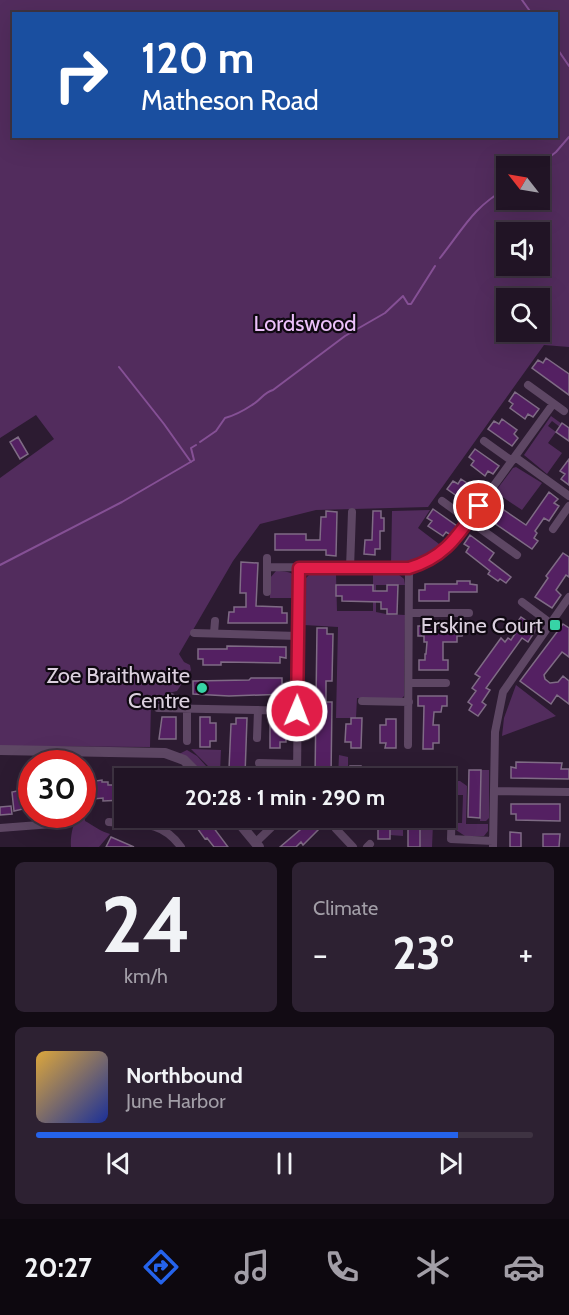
<!DOCTYPE html>
<meta charset="utf-8">
<style>
:root{--surface:#211425;--page:#2d2132;--text:#f1f3f6;--muted:#a29ea7;--line:#3e3342;--accent:#2563eb}
body{margin:0;font-family:Cabin,sans-serif;background:var(--page);color:var(--text);height:100vh;display:flex;flex-direction:column;font-size:22px;white-space:nowrap}
*{box-sizing:border-box;margin:0}
p{font-size:20px;color:var(--muted)}
.icon{flex:none;width:33px;height:33px;fill:none;stroke:currentColor;stroke-width:2;stroke-linecap:round;stroke-linejoin:round}
.map{position:relative;height:847px;overflow:hidden}
.panel{display:flex;flex-direction:column;gap:15px;padding:15px;background:#120b14;flex:1}
.panel>*{flex:none}
.guide{position:absolute;left:12px;top:12px;width:546px;height:126px;border-radius:0px;box-shadow:0 6px 24px #0002,0 0 0 2px var(--line);background:#1a4fa0;color:#fff;overflow:hidden}
.needle{width:39px;rotate:301deg}
.fabs{position:absolute;left:496px;top:156px;display:grid;gap:12px}
.fabs a{display:grid;place-items:center;width:54px;height:54px;border-radius:0px;background:var(--surface);box-shadow:0 6px 24px #0002,0 0 0 2px var(--line);font-size:30px}
.speed{position:absolute;left:18px;top:750px;display:flex;gap:12px;font-size:30px;font-weight:700;text-align:center}
.speed>*{display:grid;place-content:center;width:78px;height:78px;border-radius:50%;background:var(--surface);box-shadow:0 6px 24px #0002,0 0 0 2px var(--line);line-height:1}
.speed .limit{border:9px solid #d22;background:#fff;color:#111}
.pin{position:absolute;display:grid;place-items:center;width:51px;height:51px;color:#fff;margin:-26px;border:3px solid #fff;border-radius:50%;box-shadow:0 2px 6px #0007}
.me{position:absolute;width:66px;margin:-33px;rotate:1deg;stroke-linejoin:round;filter:drop-shadow(0 0 4px #0008)}
.turn{display:flex;align-items:center;gap:21px;height:126px;padding:0 30px;font-size:27px}
.turn .icon{width:78px;height:78px;stroke-width:2.5}
.turn b{display:block;font-size:42px;line-height:51px}
.big{font-size:45px;font-weight:700;line-height:1.1}
.panel .widget{flex:1;display:flex;flex-direction:column;justify-content:center;gap:9px;min-width:0;padding:0 21px;border-radius:9px;background:var(--page)}
.panel .dial{align-items:center;gap:0}
.dial b{font-size:78px;line-height:1}
.song{display:flex;align-items:center;gap:18px}
.cover{width:72px;height:72px;border-radius:9px;background:linear-gradient(135deg,hsl(40 70% 55%),hsl(230 70% 35%))}
.played{height:6px;border-radius:3px;background:linear-gradient(90deg,var(--accent) 85%,var(--line) 85%)}
.keys{display:flex;justify-content:space-around;direction:ltr}
.heat{display:flex;justify-content:space-between;align-items:center;font-size:33px;direction:ltr}
.panel .tiles{flex:1;display:grid;gap:15px;grid-template-columns:1fr 1fr}
.widget:last-child{grid-column:span 2}
.trip{position:absolute;left:114px;top:768px;width:342px;height:60px;border-radius:0px;background:var(--surface);box-shadow:0 6px 24px #0002,0 0 0 2px var(--line);font-weight:700;line-height:60px;text-align:center}
.tabs{display:flex;height:96px;justify-content:space-around;align-items:center;background:#0d080f;color:var(--muted)}
.tabs .icon{width:42px;height:42px}
.tabs .current{color:var(--accent)}
.tabs b{font-size:27px;color:var(--text)}
.map>svg:first-child{display:block}
.green{fill:#522c5d;fill-rule:evenodd}
.lines{fill:none;stroke-linecap:round;stroke-linejoin:round}
.stream{stroke:#855095;stroke-width:2}
.building{fill:#542062;stroke:#7f6b85;stroke-width:1.5}
.minor{stroke:#5e4764;stroke-width:8}
.tertiary{stroke:#5e4764;stroke-width:10}
.route-casing{stroke:#92132f;stroke-width:15}
.route{stroke:#e11d48;stroke-width:10}
.poi-dot{fill:#37d4a6;stroke:#100912;stroke-width:2}
.labels{text-anchor:middle;dominant-baseline:central;stroke-width:4.5;stroke-linejoin:round;paint-order:stroke}
.park-label{font-size:22px;fill:#ecc1fa;stroke:#100912}
.poi-label{font-size:22px;fill:#dbd0de;stroke:#100912;text-anchor:end}
</style>
<div class="map">
<svg width="569" height="847" viewBox="0 0 569 847">
<rect width="100%" height="100%" fill="#2c1b31"/>
<path class="green" d="M0 0H569V347L544 345 428 507 316 510 260 524 233 561 179 654 184 662 190 665 191 670 177 691 169 693 160 702 151 703 150 747 0 746V478L54 439 36 415 0 438ZM14 14H556V136H14ZM507 166H540V200H507ZM507 232H540V266H507ZM507 298H540V332H507Z
M551 416 562 424 560 427 552 421 548 426 556 432 548 443 562 453 547 474 524 455Z
M516 467 542 483 522 510 495 492 513 468Z
M430 510 418 528 443 547 421 561 391 564 392 511Z
M276 571C300 571 295 578 296 598H270V578Z
M310 574H336L337 611H373V574H398L404 579 405 585H376V612L386 614 405 615 404 696 401 699 357 698 356 718H336L338 627 304 625V580Z
M516 685 556 716 502 736 504 718Z
M191 749 221 750 220 773H215Z
M187 750 197 756 217 778H207L192 762 179 754Z
M339 755 348 757V778H338Z
M481 770H489V818L486 821H480Z
M362 775 410 776V778H362Z
M455 781H460L467 786 466 824H488V831L484 836H465L456 830 455 823H462L463 795H454Z
M83 813H84L85 821C94 826 100 831 110 834L99 847H71C70 837 73 823 78 815Z
M245 818H272L258 829H256Z
M390 818H403V836L390 835Z
M420 824H433L432 847H420Z"/>
<g class="lines">
<path class="stream" d="M522 0 532 14
M556 47 569 66
M538 166 556 152 569 137
M440 258C464 228 472 208 507 188
M119 367 164 424 191 462
M200 442 216 431 225 418C236 415 243 411 252 405 260 401 264 392 273 390L345 336 385 313 403 296 408 304H411L435 266
M0 565 122 502 194 460 191 448 196 445"/>
</g>
<path class="building" d="M546 358 569 374V395L532 368 538 360 543 363Z
M515 392 539 409 533 417 528 414 525 419 510 408 513 404 509 401Z
M502 419 517 430 514 434 518 438 512 446 488 429 494 421 499 424Z
M562 423 569 428V441L556 432Z
M18 437 28 454 20 459 10 442Z
M475 449 499 466 493 474 488 471 485 476 471 465 474 461 469 457Z
M569 459V485L561 479 565 474 560 471Z
M461 479 476 489 472 494 477 497 471 506 447 489 453 481 458 484Z
M549 492 558 499 554 503 559 506 549 521 544 518 535 531 537 533 534 538 538 541 532 549 484 516 490 507 495 510 498 506 526 525Z
M433 509 457 526 451 535 446 532 443 536 428 526 432 521 427 518Z
M326 511 337 512 336 556 326 555V550H275V534H306V540H320L321 517H326Z
M373 511H381V518H384V531H380V549H375V555L364 554 365 540H372Z
M470 535 494 553 489 560 511 577 506 583 500 579 498 581 488 574 490 571 466 552 469 547 464 544Z
M563 553 569 557V577L566 575 556 590 561 595 552 608 535 597 548 578 546 576Z
M241 562 258 563 256 606 282 607V613H287V623H228L229 612H234V607H246V593H240Z
M457 581H470V584L477 585V592H449V601H419V590H425V584H457Z
M336 585H373V591H387V585H398L397 614H387V609H381V602L342 601V596H336Z
M521 617 537 628 528 642 522 638 486 688 490 690 482 702 486 705 478 716 469 710 472 705 468 702 476 691 472 688 480 677 475 674 501 638 505 642 508 638 511 640 519 628 515 625Z
M563 624 569 628V657L562 652 544 675 545 679 550 683 558 682 563 676 569 681V704L557 695 551 704 520 681Z
M418 626H463L462 636H457V642H443V660H448V670H419V660H425V654H426L427 642H424V636H418Z
M317 628H327V634H333L332 681H326V702H332L331 777H325V778H315Z
M227 646 286 647V658L280 657V663L221 662V665H203V659H198V649H227Z
M251 678H282V684H288V694L229 696 193 694V681L249 680Z
M418 696H447V706H442L441 712H434L433 725H439V743H433V749H423L424 706H418Z
M162 717H176V739H159Z
M200 717H210V723H216V741H210V747H200Z
M236 718H247L245 775H235V769H229L231 724H236Z
M270 718H281V724H286V742H280V748H270Z
M351 718H362L361 748H351V742H345L346 724H351Z
M386 719H396V748H385L386 743H380V725H386Z
M516 762 562 763 561 769H569V779L511 778V767L516 768Z
M350 766H361V778H350Z
M469 770H481L480 818 468 817Z
M124 779V800L103 801V798L82 800V785H89V782L102 780V782H108V785H114L119 784Z
M32 788V807L14 811 12 792Z
M511 804H560V821L516 820V814H511Z
M11 806 12 814 0 815V807Z
M185 818H210L216 825 213 827 228 847H214L207 838 205 839 195 825 192 827Z
M310 818H321L326 822 303 845 301 842 296 847H280L301 829 299 826Z
M378 818H390V839H378Z
M408 825H420V847H408Z
M510 832 521 833V847H510Z
M543 834H560L559 847H543Z
M111 837 134 847H106Z"/>
<g class="lines">
<path class="minor" d="M528 385 564 411
M484 441 512 461
M515 457 569 496
M442 501 517 555
M553 529 569 506
M267 567 409 568 437 557 453 542 553 404
M350 568 352 512
M267 592V558
M522 602 550 623
M409 613H469
M194 633 298 636
M214 633 215 621
M409 683H446
M362 701 409 702
M158 708 297 711
M171 708V697
M187 709V741
M257 738 258 710
M408 745 409 568
M259 763 297 764
M297 778 299 568
M494 791 569 792
M452 803 451 839 493 841
M109 822C139 824 162 820 181 847
M0 828 65 823
M336 829 353 847
M255 843 281 818
M367 847 370 844
M493 847 495 732 503 692 569 597"/>
<path class="tertiary" d="M0 750 165 753 184 760 202 778
M235 818 259 847"/>
</g>
<g class="lines">
<g class="route-casing">
<path id="route" d="M297 711 299 568H409C446 557 458 535 479 506"/>
</g>
<use href="#route" class="route"/>
</g>
<g class="poi-dot">
<rect x="549" y="619" width="12" height="12" rx="3"/>
<circle cx="202" cy="688" r="6"/>
</g>
<g class="labels">
<g class="park-label">
<text x="305" y="323">Lordswood</text>
</g>
<g class="poi-label">
<text x="543" y="625">Erskine Court</text>
<text x="190" y="675">Zoe Braithwaite<tspan x="190" dy="25">Centre</tspan></text>
</g>
</g>
</svg>
<div class="fabs">
<a><svg class="needle" viewBox="-14 -14 28 28"><path d="M0-13l5 13h-10z" fill="#e53935"/><path d="M0 13l5-13h-10z" fill="#a29ea7"/></svg></a>
<a><svg class="icon" aria-label="sound" viewBox="0 0 24 24"><path d="M4 9h4l5-4v14l-5-4H4zM17 9q2 3 0 6"/></svg></a>
<a><svg class="icon" aria-label="search" viewBox="0 0 24 24"><circle cx="10" cy="10" r="6"/><path d="M15 15l6 6"/></svg></a>
</div>
<div class="speed"><div class="limit">30</div></div>
<div class="pin" style="left:479px;top:506px;background:#d93025"><svg class="icon" aria-label="arrive" viewBox="0 0 24 24"><path d="M6 21V4h12l-3 4 3 4H6"/></svg></div>
<svg class="me" style="left:297px;top:711px" viewBox="-20 -20 40 40"><circle r="17" fill="#e11d48" stroke="#fff" stroke-width="3"/><path d="M0-11L8 9 0 5-8 9z" fill="#fff"/></svg>
<div class="trip">20:28 · 1 min · 290 m</div>
<div class="guide">
<div class="turn"><svg class="icon" aria-label="right" viewBox="0 0 24 24"><path d="M7 20v-9h11M14 6l5 5-5 5"/></svg><div><b>120 m</b>Matheson Road</div></div>
</div>
</div>
<section class="panel">
<div class="tiles">
<div class="widget dial"><b>24</b><p>km/h</p></div>
<div class="widget"><p>Climate</p>
<div class="heat"><a>−</a><b class="big">23°</b><a>+</a></div>
</div>
<div class="widget">
<div class="song"><i class="cover"></i><div><b>Northbound</b><p>June Harbor</p></div></div>
<div class="played"></div>
<div class="keys"><svg class="icon" aria-label="previous" viewBox="0 0 24 24"><path d="M18 5L8 12l10 7zM5 5v14"/></svg><svg class="icon" aria-label="pause" viewBox="0 0 24 24"><path d="M8 5v14M16 5v14"/></svg><svg class="icon" aria-label="next" viewBox="0 0 24 24"><path d="M6 5l10 7-10 7zM19 5v14"/></svg></div>
</div>
</div>
</section>
<nav class="tabs">
<b>20:27</b>
<svg class="icon current" aria-label="directions" viewBox="0 0 24 24"><path d="M12 3l9 9-9 9-9-9zM9 14v-3h6M13 9l2 2-2 2"/></svg>
<svg class="icon" aria-label="music" viewBox="0 0 24 24"><path d="M9 18V5l10-2v13"/><circle cx="6" cy="18" r="3"/><circle cx="16" cy="16" r="3"/></svg>
<svg class="icon" aria-label="phone" viewBox="0 0 24 24"><path d="M5 4h4l2 5-3 2q2 4 5 5l2-3 5 2v4C11 20 4 13 5 4z"/></svg>
<svg class="icon" aria-label="climate" viewBox="0 0 24 24"><path d="M12 3v18M4 7l16 10M4 17L20 7"/></svg>
<svg class="icon" aria-label="car" viewBox="0 0 24 24"><path d="M5 17H2v-5l4-1 3-4h7l3 4 3 1v5h-3M9 17h6M6 11h13"/><circle cx="7" cy="17" r="2"/><circle cx="17" cy="17" r="2"/></svg>
</nav>
